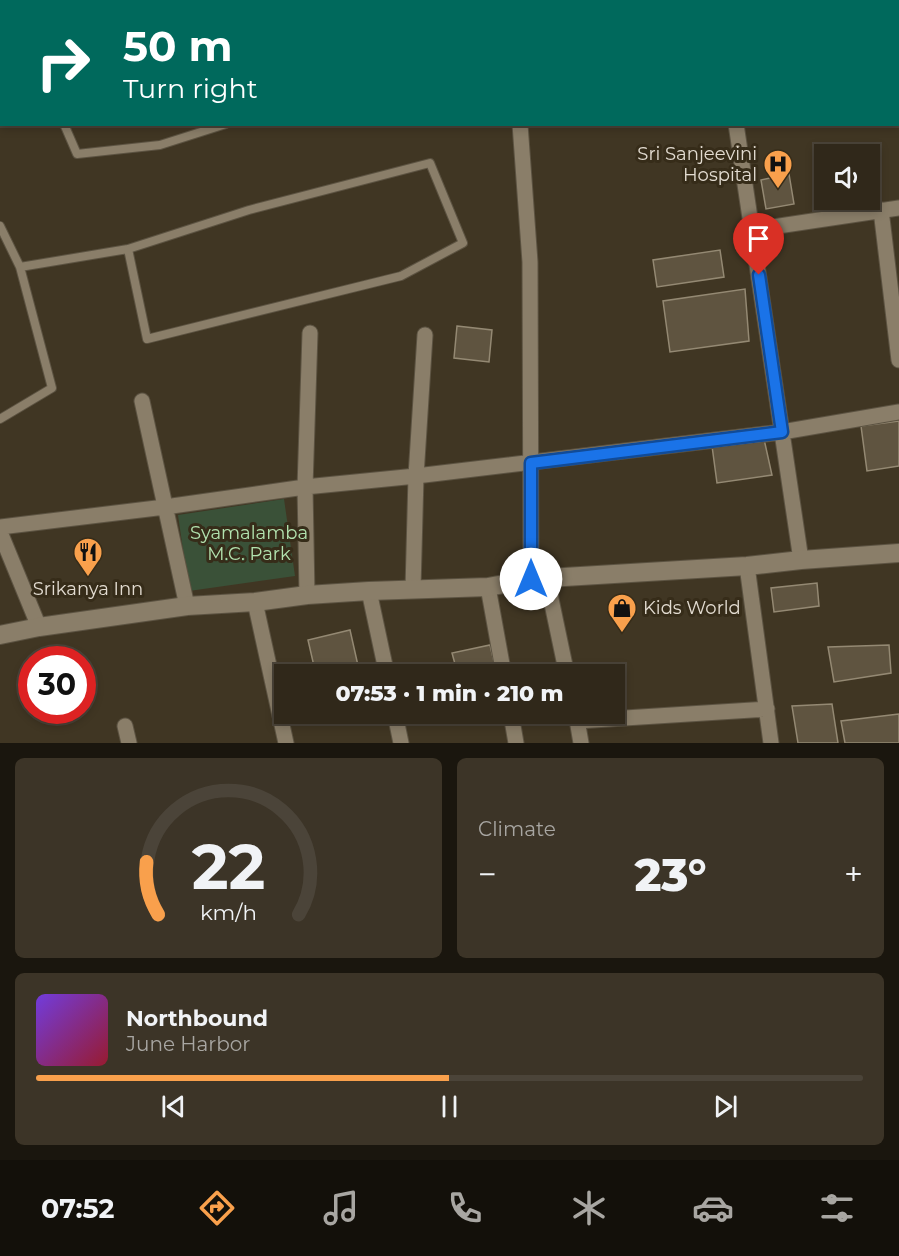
<!DOCTYPE html>
<meta charset="utf-8">
<style>
:root{--surface:#30281a;--page:#3c3427;--text:#f1f3f6;--muted:#a8a6a2;--line:#4b4439;--accent:#f9a04c}
body{margin:0;font-family:Montserrat,sans-serif;background:var(--page);color:var(--text);height:100vh;display:flex;flex-direction:column;font-size:22px;white-space:nowrap}
*{box-sizing:border-box;margin:0}
p{font-size:20px;color:var(--muted)}
.icon{flex:none;width:33px;height:33px;fill:none;stroke:currentColor;stroke-width:2;stroke-linecap:round;stroke-linejoin:round}
.map{position:relative;height:743px;overflow:hidden}
.panel{display:flex;flex-direction:column;gap:15px;padding:15px;background:#1a160e;flex:1}
.panel>*{flex:none}
.hud{position:absolute;left:0px;top:0px;width:900px;height:126px;box-shadow:0 3px 9px #0003,0 0 0 2px var(--line);background:#00695c;color:#fff;overflow:hidden}
.controls{position:absolute;left:814px;top:144px;display:grid;gap:12px}
.controls a{display:grid;place-items:center;width:66px;height:66px;border-radius:0px;background:var(--surface);box-shadow:0 3px 9px #0003,0 0 0 2px var(--line);font-size:30px}
.speed{position:absolute;left:18px;top:646px;display:flex;gap:12px;font-size:30px;font-weight:700;text-align:center}
.speed>*{display:grid;place-content:center;width:78px;height:78px;border-radius:50%;background:var(--surface);box-shadow:0 3px 9px #0003,0 0 0 2px var(--line);line-height:1}
.speed .limit{border:9px solid #d22;background:#fff;color:#111}
.pin{position:absolute;display:grid;place-items:center;width:51px;height:51px;color:#fff;margin:-62px -26px;border-radius:50% 50% 50% 0;rotate:-45deg;box-shadow:0 0 6px #0007}
.pin .icon{rotate:45deg}
.me{position:absolute;width:66px;margin:-33px;rotate:0deg;stroke-linejoin:round;filter:drop-shadow(0 0 4px #0008)}
.turn{display:flex;align-items:center;gap:21px;height:126px;padding:0 24px;font-size:27px}
.turn .icon{width:78px;height:78px;stroke-width:2.5}
.turn b{display:block;font-size:42px;line-height:51px}
.big{font-size:45px;font-weight:800;line-height:1.1}
.panel .widget{flex:1;display:flex;flex-direction:column;justify-content:center;gap:9px;min-width:0;padding:0 21px;border-radius:9px;background:var(--page)}
.panel .dial{align-items:center;gap:0}
.dial svg{height:156px;overflow:visible;fill:none;stroke:var(--line);stroke-width:7;stroke-linecap:round;text-anchor:middle}
.dial text{fill:var(--text);stroke:none}
.song{display:flex;align-items:center;gap:18px}
.cover{width:72px;height:72px;border-radius:9px;background:linear-gradient(135deg,hsl(260 70% 55%),hsl(350 70% 35%))}
.played{height:6px;border-radius:3px;background:linear-gradient(90deg,var(--accent) 50%,var(--line) 50%)}
.keys{display:flex;justify-content:space-around;direction:ltr}
.heat{display:flex;justify-content:space-between;align-items:center;font-size:33px;direction:ltr}
.panel .tiles{flex:1;display:grid;gap:15px;grid-template-columns:1fr 1fr}
.widget:last-child{grid-column:span 2}
.trip{position:absolute;left:274px;top:664px;width:351px;height:60px;border-radius:0px;background:var(--surface);box-shadow:0 3px 9px #0003,0 0 0 2px var(--line);font-weight:800;line-height:60px;text-align:center}
.tab-bar{display:flex;height:96px;justify-content:space-around;align-items:center;background:#13100a;color:var(--muted)}
.tab-bar .icon{width:42px;height:42px}
.tab-bar .active{color:var(--accent)}
.tab-bar b{font-size:27px;color:var(--text)}
.map>svg:first-child{display:block}
.green{fill:#3a5138}
.building{fill:#5f5440;stroke:#948973;stroke-width:1.5}
.lines{fill:none;stroke-linecap:round;stroke-linejoin:round}
.service-casing{stroke:#5c5342;stroke-width:10}
.minor-casing{stroke:#5c5342;stroke-width:17}
.tertiary-casing{stroke:#5c5342;stroke-width:20}
.service{stroke:#8a7e69;stroke-width:8}
.minor{stroke:#8a7e69;stroke-width:15}
.tertiary{stroke:#8a7e69;stroke-width:18}
.route-casing{stroke:#114b97;stroke-width:15}
.route{stroke:#1a73e8;stroke-width:10}
.labels{text-anchor:middle;dominant-baseline:central;stroke-width:6;stroke-linejoin:round;paint-order:stroke}
.poi-label{font-size:18px;fill:#e3dcd1;stroke:#362c19;text-anchor:end}
.park-label{font-size:18px;fill:#b2e3af;stroke:#362c19}
</style>
<div class="map">
<svg width="899" height="743" viewBox="0 0 899 743">
<rect width="100%" height="100%" fill="#403623"/>
<path class="green" d="M284 499 295 576 189 591 178 515Z"/>
<path class="building" d="M789 174 794 204 766 209 761 180Z
M720 250 724 277 657 287 653 260Z
M745 289 749 341 670 352 663 301Z
M457 326 492 330 489 362 454 358Z
M899 421V466L867 471 861 426Z
M764 439 772 475 717 483 712 446Z
M817 583 819 606 774 612 771 588Z
M350 630 359 670 337 675H316L308 640Z
M490 645 496 670 475 675H458L452 653Z
M889 645 891 673 834 682 828 647Z
M832 704 838 743H798L792 706Z
M899 714V743H845L841 721Z"/>
<g class="lines">
<g class="service-casing">
<path id="service" d="M0 81H2
M64 124 77 154 160 145 226 124
M0 226 20 267 52 388 0 419
M20 267 128 249 249 210 430 163 463 243 401 276 147 339 128 249"/>
</g>
<g class="minor-casing">
<path id="minor" d="M495 0V2
M717 0V2
M898 75H899
M520 124 530 262 531 579
M736 124 801 560
M881 210 899 360
M752 230 899 208
M142 401 187 606
M0 527 165 507 305 487 416 476 782 432 899 412
M0 532 39 627
M747 566 771 743
M549 578 551 599 567 675
M488 587 504 675
M413 589 416 476 425 335
M369 591 387 675
M307 595 305 487 310 333
M255 602 286 743
M395 714 401 743
M511 714 516 743
M576 714 581 743
M577 721 767 709
M125 726 129 743"/>
</g>
<g class="tertiary-casing">
<path id="tertiary" d="M0 635 39 627 187 606 255 602 307 595 369 591 488 587 531 579 747 566 801 560 899 553"/>
</g>
<use href="#service" class="service"/>
<use href="#minor" class="minor"/>
<use href="#tertiary" class="tertiary"/>
</g>
<g class="lines">
<g class="route-casing">
<path id="route" d="M531 579V463L782 432 759 275"/>
</g>
<use href="#route" class="route"/>
</g>
<defs>
<g id="hospital-pin" transform="scale(1.5)"><path d="M0 17L-7.5 6A9.5 9.5 0 1 1 7.5 6Z" fill="#f9a04c" stroke="#362c19"/><path d="M-5-5h3v3.5h4V-5h3V5h-3V1.5h-4V5h-3Z" fill="#111"/></g>
<g id="restaurant-pin" transform="scale(1.5)"><path d="M0 17L-7.5 6A9.5 9.5 0 1 1 7.5 6Z" fill="#f9a04c" stroke="#362c19"/><path d="M-5-6h1v4h1v-4h1v4h1v-4h1v5L-1.5 .5V6h-2V.5L-5-1ZM5-6V6H3V1.5H1.5Q1.5-4 5-6Z" fill="#111"/></g>
<g id="shop-pin" transform="scale(1.5)"><path d="M0 17L-7.5 6A9.5 9.5 0 1 1 7.5 6Z" fill="#f9a04c" stroke="#362c19"/><path d="M-5-2.5h2.3a2.7 3.5 0 0 1 5.4 0H5L5.5 6h-11ZM-1.5-2.5h3a1.5 2.3 0 0 0-3 0Z" fill="#111"/></g>
</defs>
<g fill-rule="evenodd">
<use href="#hospital-pin" x="778" y="164"/>
<use href="#restaurant-pin" x="88" y="552"/>
<use href="#shop-pin" x="622" y="608"/>
</g>
<g class="labels">
<g class="poi-label">
<text x="757" y="154">Sri Sanjeevini<tspan x="757" dy="21">Hospital</tspan></text>
<text x="88" y="589" text-anchor="middle">Srikanya Inn</text>
<text x="643" y="608" text-anchor="start">Kids World</text>
</g>
<g class="park-label">
<text x="249" y="533">Syamalamba<tspan x="249" dy="21">M.C. Park</tspan></text>
</g>
</g>
</svg>
<div class="controls">
<a><svg class="icon" aria-label="sound" viewBox="0 0 24 24"><path d="M4 9h4l5-4v14l-5-4H4zM17 9q2 3 0 6"/></svg></a>
</div>
<div class="speed"><div class="limit">30</div></div>
<div class="pin" style="left:759px;top:275px;background:#d93025"><svg class="icon" aria-label="arrive" viewBox="0 0 24 24"><path d="M6 21V4h12l-3 4 3 4H6"/></svg></div>
<svg class="me" style="left:531px;top:579px" viewBox="-20 -20 40 40"><circle r="19" fill="#fff"/><path d="M0-13L10 11 0 6-10 11z" fill="#1a73e8"/></svg>
<div class="trip">07:53 · 1 min · 210 m</div>
<div class="hud">
<div class="turn"><svg class="icon" aria-label="right" viewBox="0 0 24 24"><path d="M7 20v-9h11M14 6l5 5-5 5"/></svg><div><b>50 m</b>Turn right</div></div>
</div>
</div>
<section class="panel">
<div class="tiles">
<div class="widget dial"><svg viewBox="0 0 100 80">
<path d="M14 69A42 42 0 1 1 86 69"/>
<path d="M14 69A42 42 0 0 1 8 42" stroke="#f9a04c"/>
<text x="50" y="56" font-size="32" font-weight="700">22</text>
<text x="50" y="72" font-size="11">km/h</text>
</svg></div>
<div class="widget"><p>Climate</p>
<div class="heat"><a>−</a><b class="big">23°</b><a>+</a></div>
</div>
<div class="widget">
<div class="song"><i class="cover"></i><div><b>Northbound</b><p>June Harbor</p></div></div>
<div class="played"></div>
<div class="keys"><svg class="icon" aria-label="previous" viewBox="0 0 24 24"><path d="M18 5L8 12l10 7zM5 5v14"/></svg><svg class="icon" aria-label="pause" viewBox="0 0 24 24"><path d="M8 5v14M16 5v14"/></svg><svg class="icon" aria-label="next" viewBox="0 0 24 24"><path d="M6 5l10 7-10 7zM19 5v14"/></svg></div>
</div>
</div>
</section>
<nav class="tab-bar">
<b>07:52</b>
<svg class="icon active" aria-label="directions" viewBox="0 0 24 24"><path d="M12 3l9 9-9 9-9-9zM9 14v-3h6M13 9l2 2-2 2"/></svg>
<svg class="icon" aria-label="music" viewBox="0 0 24 24"><path d="M9 18V5l10-2v13"/><circle cx="6" cy="18" r="3"/><circle cx="16" cy="16" r="3"/></svg>
<svg class="icon" aria-label="phone" viewBox="0 0 24 24"><path d="M5 4h4l2 5-3 2q2 4 5 5l2-3 5 2v4C11 20 4 13 5 4z"/></svg>
<svg class="icon" aria-label="climate" viewBox="0 0 24 24"><path d="M12 3v18M4 7l16 10M4 17L20 7"/></svg>
<svg class="icon" aria-label="car" viewBox="0 0 24 24"><path d="M5 17H2v-5l4-1 3-4h7l3 4 3 1v5h-3M9 17h6M6 11h13"/><circle cx="7" cy="17" r="2"/><circle cx="17" cy="17" r="2"/></svg>
<svg class="icon" aria-label="filters" viewBox="0 0 24 24"><path d="M4 7h16M4 17h16"/><circle cx="9" cy="7" r="2"/><circle cx="15" cy="17" r="2"/></svg>
</nav>
